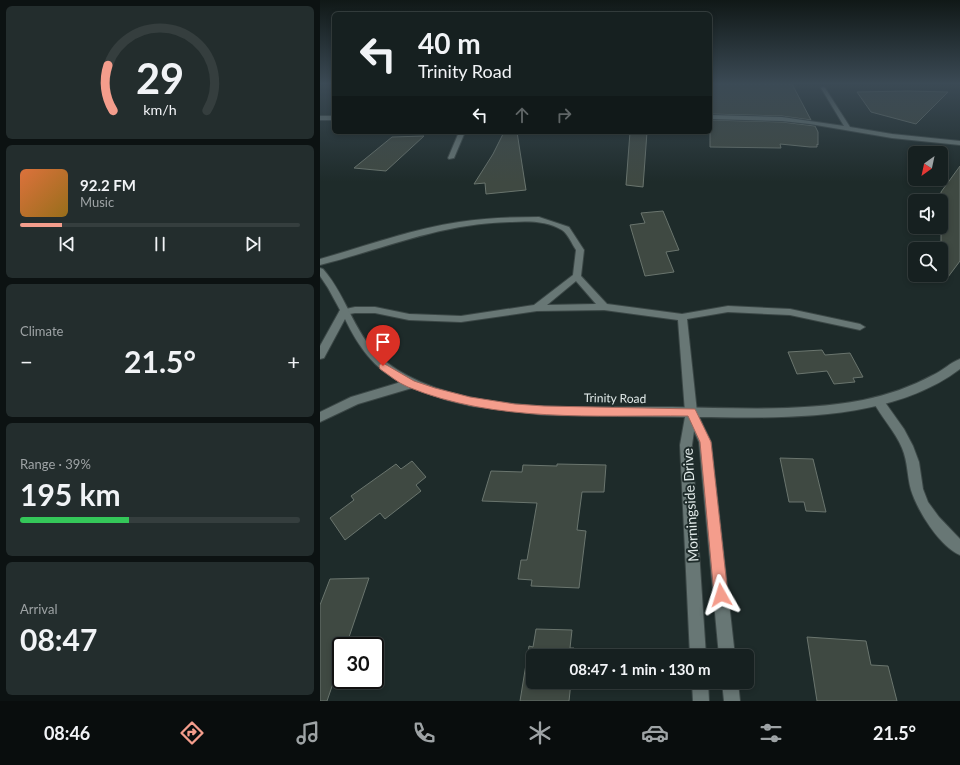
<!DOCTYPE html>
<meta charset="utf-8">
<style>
:root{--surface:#162020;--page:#232d2d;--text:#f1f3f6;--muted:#9ea3a5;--line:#353e3e;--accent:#f49d8c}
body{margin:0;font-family:Lato,sans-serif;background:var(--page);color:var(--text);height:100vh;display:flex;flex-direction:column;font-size:15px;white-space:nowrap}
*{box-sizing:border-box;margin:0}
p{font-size:13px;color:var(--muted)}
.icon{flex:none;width:22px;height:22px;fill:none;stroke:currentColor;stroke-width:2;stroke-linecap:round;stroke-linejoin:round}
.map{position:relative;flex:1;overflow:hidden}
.panel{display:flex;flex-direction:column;gap:6px;padding:6px;background:#0c1212;width:320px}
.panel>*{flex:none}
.hud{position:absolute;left:12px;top:12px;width:380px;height:122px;border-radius:6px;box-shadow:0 2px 6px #0003,0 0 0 1px var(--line);background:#162020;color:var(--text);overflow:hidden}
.needle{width:26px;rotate:213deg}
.buttons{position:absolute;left:588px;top:146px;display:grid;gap:8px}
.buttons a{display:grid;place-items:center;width:40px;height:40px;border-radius:6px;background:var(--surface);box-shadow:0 2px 6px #0003,0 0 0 1px var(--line);font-size:20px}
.speed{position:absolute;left:12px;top:637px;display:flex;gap:8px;font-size:20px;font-weight:700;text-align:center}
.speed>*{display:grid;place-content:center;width:52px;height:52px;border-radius:50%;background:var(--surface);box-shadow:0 2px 6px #0003,0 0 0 1px var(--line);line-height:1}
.speed .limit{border:2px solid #111;border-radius:6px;background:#fff;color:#111}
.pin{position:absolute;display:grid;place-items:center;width:34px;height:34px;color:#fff;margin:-41px -17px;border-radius:50% 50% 50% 0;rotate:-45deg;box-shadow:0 0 4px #0007}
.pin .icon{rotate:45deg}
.me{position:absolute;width:44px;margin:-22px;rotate:354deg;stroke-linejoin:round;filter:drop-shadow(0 0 3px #0008)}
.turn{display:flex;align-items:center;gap:14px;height:84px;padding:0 20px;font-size:18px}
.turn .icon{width:52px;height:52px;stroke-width:2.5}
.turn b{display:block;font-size:28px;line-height:34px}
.lanes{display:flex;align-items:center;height:38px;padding:0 20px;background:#0003;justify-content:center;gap:20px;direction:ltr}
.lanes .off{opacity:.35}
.big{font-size:30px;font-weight:700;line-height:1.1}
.panel .widget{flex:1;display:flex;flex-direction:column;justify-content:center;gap:6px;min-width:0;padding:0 14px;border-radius:6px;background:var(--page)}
.panel .dial{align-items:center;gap:0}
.dial svg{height:104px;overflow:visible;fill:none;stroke:var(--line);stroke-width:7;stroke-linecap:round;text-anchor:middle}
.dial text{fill:var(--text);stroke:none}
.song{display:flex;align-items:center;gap:12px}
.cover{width:48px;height:48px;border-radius:6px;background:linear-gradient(135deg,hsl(20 70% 55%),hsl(40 70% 35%))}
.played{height:4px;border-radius:2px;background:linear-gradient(90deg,var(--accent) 15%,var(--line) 15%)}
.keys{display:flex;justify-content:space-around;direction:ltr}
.heat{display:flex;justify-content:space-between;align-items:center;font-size:22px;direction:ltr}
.charge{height:6px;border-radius:3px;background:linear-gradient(90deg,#34c759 39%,var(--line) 0)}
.trip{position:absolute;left:206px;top:649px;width:228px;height:40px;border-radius:6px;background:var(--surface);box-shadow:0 2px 6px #0003,0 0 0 1px var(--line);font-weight:700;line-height:40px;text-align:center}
.tabs{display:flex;height:64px;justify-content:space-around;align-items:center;background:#090d0d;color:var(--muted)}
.tabs .icon{width:28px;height:28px}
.tabs .current{color:var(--accent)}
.tabs b{font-size:18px;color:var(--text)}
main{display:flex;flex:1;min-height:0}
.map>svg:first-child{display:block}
.building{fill:#3f4942;stroke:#6a756e}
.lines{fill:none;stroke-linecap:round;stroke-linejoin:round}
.lane-casing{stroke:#3b4746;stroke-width:2}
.street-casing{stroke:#3b4746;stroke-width:2}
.lane{fill:#687775;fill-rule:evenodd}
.street{fill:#687775;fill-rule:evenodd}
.route{fill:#f49d8c;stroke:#9f665b}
.labels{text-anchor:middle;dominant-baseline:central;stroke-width:4;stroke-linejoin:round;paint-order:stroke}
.street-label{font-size:12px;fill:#e1eae9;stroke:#1e2b2a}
.near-street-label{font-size:14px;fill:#e1eae9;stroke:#1e2b2a}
</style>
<main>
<section class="panel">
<div class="widget dial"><svg viewBox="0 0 100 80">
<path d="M14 69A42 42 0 1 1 86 69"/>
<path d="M14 69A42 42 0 0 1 10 34" stroke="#f49d8c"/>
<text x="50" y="56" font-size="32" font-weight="700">29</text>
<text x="50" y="72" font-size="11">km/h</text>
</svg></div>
<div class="widget">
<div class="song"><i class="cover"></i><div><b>92.2 FM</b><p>Music</p></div></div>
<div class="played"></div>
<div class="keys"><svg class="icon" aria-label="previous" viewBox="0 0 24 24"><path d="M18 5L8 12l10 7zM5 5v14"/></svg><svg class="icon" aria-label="pause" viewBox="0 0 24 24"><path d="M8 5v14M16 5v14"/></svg><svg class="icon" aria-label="next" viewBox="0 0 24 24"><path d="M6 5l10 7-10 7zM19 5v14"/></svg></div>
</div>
<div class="widget"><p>Climate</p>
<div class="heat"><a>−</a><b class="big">21.5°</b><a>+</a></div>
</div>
<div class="widget"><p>Range · 39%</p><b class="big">195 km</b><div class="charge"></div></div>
<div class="widget"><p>Arrival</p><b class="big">08:47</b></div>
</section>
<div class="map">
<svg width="640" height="701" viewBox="0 0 640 701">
<rect width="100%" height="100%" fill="#1e2b2a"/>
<path class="building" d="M390 84H472L491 120 462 116 390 114Z
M537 92 588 91 628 92 596 124 551 112Z
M390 120 462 122 495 126 498 132V145L497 144V147H490L460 144 461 148 390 147Z
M184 132H197L206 190 166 194 165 183 154 184 173 154Z
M310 132H327L323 187 306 185Z
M104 136 66 171 34 168 72 137Z
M640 166V261L628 277 621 274V249H604L609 244 621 249V192Z
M343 211 359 250 346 252 354 272 325 276 310 225 325 223 321 213Z
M502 350 505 355 530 353 543 377 533 378 535 382 514 384 507 371 477 374 468 352Z
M460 458 493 459 506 512 486 511 484 502H469Z
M92 461 106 477 96 485 101 491 65 519 60 513 25 540 10 518 34 500 31 496 76 464 81 469Z
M237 464 286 465 284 492H262L257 530 266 531 259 588 211 586 212 580 198 579 201 560H207L217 503 162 501 171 471 202 472 203 465 237 466Z
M49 578 26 646H21V660L7 701H0V605L10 579Z
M216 629 252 630 250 648H254L253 656H213V682H251L249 701H200L209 646 213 647Z
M487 637 546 641 551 665 568 666 577 701H497Z"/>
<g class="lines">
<g class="lane-casing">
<path id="lane" d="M219 217 249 227 264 250 261 276 287 304 362 314 408 306 470 309 540 324 545 327 540 330 470 315 408 312 367 319 377 412 375 415 371 417 367 415 365 412 358 320 284 310 217 311 141 322 89 320 55 313H35L24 315 19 312 21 310 35 307H55L89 314 141 316 214 305 253 275 256 250C252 244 248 234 242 230 227 221 209 221 192 222 122 223 67 248 0 265V259C46 246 92 229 139 222 166 218 192 217 219 217ZM256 281 276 304 227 305Z
M558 397 562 398 584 429 593 446 599 462 603 489 608 502 619 517 640 539V555C620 547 597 510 591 490 587 476 588 462 582 448 575 431 561 417 553 401L554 398Z"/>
</g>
<g class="street-casing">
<path id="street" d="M503 87 505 88 530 127 572 134 640 141V145L572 138 490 124 462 121 390 119V115L462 117 524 126 501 88Z
M0 116H14V120H0Z
M139 132H145L134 158 129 159 128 158Z
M0 268 3 269C28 297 35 339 66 362 139 417 265 406 352 407 415 408 480 412 543 400 567 395 591 387 613 375 622 371 631 362 640 359V369C570 422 462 418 379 417L391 442 415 656H399L379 442 374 431 372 445 386 656H370L360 445 365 417 224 415 151 406 127 400 92 388 38 404 0 422V412L31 397 81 382C54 369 38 346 25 319L4 358 0 359V346L20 310 8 288 0 276Z
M372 682H388L389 701H373Z
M402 682H418L420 701H404Z"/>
</g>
<use href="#lane" class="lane"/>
<use href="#street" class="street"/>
</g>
<linearGradient id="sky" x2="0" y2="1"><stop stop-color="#101817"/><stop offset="0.46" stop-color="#3b4a55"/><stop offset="1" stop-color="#3b4a55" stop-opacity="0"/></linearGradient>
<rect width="640" height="182" fill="url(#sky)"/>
<path class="route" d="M63 363 94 381 115 388 150 397 195 404 224 406 375 409 391 442 408 595 406 600 401 602 396 600 394 595 380 442 368 416C275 415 176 423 88 387 78 383 69 375 60 369L59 366 60 364Z"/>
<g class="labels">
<g class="street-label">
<text transform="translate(295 398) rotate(1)">Trinity Road</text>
</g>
<g class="near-street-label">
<text transform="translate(370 505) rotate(-93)">Morningside Drive</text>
</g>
</g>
</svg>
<div class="buttons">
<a><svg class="needle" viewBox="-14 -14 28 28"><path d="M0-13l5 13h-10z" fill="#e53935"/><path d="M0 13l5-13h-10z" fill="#9ea3a5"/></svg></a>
<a><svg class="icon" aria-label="sound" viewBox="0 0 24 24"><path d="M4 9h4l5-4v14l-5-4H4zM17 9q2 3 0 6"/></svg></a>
<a><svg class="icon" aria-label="search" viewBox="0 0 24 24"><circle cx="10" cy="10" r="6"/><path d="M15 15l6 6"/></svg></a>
</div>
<div class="speed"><div class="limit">30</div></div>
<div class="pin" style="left:63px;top:366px;background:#d93025"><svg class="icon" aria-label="arrive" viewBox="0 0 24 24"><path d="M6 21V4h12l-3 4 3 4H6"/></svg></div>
<svg class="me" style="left:401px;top:595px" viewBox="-20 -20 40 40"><path d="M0-17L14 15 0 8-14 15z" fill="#f49d8c" stroke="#fff" stroke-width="4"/></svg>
<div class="trip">08:47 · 1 min · 130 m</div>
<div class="hud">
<div class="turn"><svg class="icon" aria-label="left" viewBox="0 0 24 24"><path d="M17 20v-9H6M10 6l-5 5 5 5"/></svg><div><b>40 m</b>Trinity Road</div></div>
<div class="lanes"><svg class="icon" aria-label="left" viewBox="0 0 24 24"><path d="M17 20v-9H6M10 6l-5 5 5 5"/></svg><svg class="icon off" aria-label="ahead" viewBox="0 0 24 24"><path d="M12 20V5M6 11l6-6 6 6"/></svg><svg class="icon off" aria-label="right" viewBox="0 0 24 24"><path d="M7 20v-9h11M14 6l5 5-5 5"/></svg></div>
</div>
</div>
</main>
<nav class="tabs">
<b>08:46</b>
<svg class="icon current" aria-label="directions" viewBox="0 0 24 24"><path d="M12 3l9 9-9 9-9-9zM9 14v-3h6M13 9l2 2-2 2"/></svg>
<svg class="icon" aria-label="music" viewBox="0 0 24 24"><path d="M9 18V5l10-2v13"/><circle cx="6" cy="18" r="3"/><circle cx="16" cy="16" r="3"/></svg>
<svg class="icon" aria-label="phone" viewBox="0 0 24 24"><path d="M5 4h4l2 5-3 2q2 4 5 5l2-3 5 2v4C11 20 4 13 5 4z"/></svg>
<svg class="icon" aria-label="climate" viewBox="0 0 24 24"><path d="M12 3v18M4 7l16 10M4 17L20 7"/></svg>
<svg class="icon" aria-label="car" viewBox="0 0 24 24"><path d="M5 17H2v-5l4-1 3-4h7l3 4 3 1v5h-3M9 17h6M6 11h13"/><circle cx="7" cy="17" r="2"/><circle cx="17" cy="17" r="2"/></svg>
<svg class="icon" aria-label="filters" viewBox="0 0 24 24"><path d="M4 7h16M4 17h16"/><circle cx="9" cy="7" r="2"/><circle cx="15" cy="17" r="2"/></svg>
<b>21.5°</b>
</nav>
